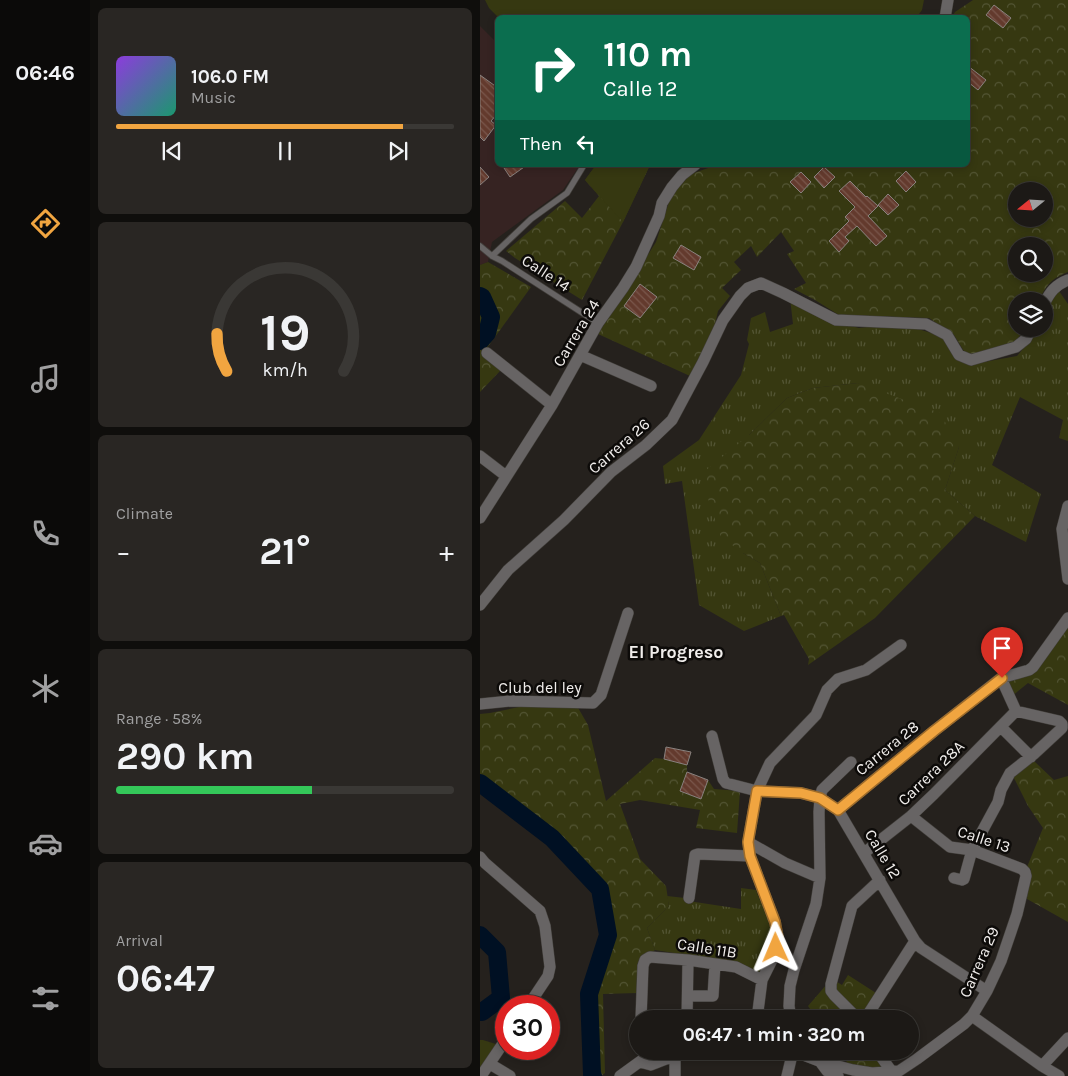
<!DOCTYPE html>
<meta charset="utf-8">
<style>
:root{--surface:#1c1916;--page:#292623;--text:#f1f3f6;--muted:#a0a0a1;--line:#3a3835;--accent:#f1a540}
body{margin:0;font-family:Karla,sans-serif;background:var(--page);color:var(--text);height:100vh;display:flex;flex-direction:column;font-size:19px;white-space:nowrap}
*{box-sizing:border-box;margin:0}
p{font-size:16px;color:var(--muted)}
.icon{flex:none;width:28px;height:28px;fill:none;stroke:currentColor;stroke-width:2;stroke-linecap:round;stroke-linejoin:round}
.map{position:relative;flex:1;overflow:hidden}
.drawer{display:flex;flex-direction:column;gap:8px;padding:8px;background:#0f0e0c;width:390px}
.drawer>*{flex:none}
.top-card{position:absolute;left:15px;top:15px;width:475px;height:152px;border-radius:8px;box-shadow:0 2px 8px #0003,0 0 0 1px var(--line);background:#0b6e4f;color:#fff;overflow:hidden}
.needle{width:32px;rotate:252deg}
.fabs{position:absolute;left:528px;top:182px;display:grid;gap:10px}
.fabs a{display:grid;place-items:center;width:45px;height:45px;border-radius:50%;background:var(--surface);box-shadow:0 2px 8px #0003,0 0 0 1px var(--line);font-size:25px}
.speed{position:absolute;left:15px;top:995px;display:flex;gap:10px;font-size:25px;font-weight:700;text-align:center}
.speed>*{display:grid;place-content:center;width:65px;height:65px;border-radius:50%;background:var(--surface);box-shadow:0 2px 8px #0003,0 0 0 1px var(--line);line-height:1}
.speed .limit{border:8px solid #d22;background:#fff;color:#111}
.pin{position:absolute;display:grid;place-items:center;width:42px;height:42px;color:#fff;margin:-51px -21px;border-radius:50% 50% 50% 0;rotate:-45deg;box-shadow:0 0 5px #0007}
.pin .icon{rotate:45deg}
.me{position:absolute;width:55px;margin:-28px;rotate:359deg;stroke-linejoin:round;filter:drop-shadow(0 0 4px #0008)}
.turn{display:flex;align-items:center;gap:18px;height:105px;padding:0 25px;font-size:22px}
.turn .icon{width:65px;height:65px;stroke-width:2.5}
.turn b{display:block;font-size:35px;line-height:42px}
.then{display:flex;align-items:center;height:48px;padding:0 25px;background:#0003;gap:10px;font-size:19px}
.big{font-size:38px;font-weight:700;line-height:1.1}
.drawer .tile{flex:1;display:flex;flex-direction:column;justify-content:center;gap:8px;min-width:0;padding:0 18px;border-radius:8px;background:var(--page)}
.drawer .dial{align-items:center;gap:0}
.dial svg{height:130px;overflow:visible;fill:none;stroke:var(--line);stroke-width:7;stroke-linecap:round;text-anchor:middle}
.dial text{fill:var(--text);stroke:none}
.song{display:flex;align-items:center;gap:15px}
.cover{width:60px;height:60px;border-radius:8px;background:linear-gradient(135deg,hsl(270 70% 55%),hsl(160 70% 35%))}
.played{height:5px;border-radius:2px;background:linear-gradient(90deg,var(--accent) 85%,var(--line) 85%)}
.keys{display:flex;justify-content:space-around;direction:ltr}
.heat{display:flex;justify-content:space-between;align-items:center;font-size:28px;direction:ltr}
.charge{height:8px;border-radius:4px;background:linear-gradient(90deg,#34c759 58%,var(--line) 0)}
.trip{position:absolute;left:149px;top:1010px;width:290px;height:50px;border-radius:25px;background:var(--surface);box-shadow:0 2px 8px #0003,0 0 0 1px var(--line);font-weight:700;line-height:50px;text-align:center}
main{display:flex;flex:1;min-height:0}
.tabs{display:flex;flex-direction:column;width:90px;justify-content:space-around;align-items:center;background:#0b0a09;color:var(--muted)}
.tabs .icon{width:35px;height:35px}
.tabs .selected{color:var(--accent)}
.tabs b{font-size:22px;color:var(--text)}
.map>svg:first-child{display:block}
.education{fill:#362322}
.grass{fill:url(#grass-tufts)}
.forest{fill:url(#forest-crowns);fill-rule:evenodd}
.green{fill:#363811}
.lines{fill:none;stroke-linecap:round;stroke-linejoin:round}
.river{stroke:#001023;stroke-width:18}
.building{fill:url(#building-back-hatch);stroke:#89827f}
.lane-casing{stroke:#413e3a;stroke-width:7}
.street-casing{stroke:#413e3a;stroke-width:12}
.lane{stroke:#676464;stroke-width:5.5}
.street{stroke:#676464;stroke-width:11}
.route-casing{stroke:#9d6b2a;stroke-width:12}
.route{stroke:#f1a540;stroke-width:9}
.labels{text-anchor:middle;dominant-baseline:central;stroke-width:5;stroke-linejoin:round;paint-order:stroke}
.street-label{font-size:16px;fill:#f0edeb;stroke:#0d0b09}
.neighbourhood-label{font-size:18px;font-weight:bold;fill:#f0edeb;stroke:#0d0b09}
</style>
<main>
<nav class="tabs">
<b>06:46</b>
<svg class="icon selected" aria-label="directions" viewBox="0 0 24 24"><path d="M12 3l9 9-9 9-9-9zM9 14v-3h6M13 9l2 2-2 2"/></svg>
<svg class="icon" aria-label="music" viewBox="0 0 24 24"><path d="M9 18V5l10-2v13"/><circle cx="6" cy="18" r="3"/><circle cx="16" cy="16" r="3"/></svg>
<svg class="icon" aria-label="phone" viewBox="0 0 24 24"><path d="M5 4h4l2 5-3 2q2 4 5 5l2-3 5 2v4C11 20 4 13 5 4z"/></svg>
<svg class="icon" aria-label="climate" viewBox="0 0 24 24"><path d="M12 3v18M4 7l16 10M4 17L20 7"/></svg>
<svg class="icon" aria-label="car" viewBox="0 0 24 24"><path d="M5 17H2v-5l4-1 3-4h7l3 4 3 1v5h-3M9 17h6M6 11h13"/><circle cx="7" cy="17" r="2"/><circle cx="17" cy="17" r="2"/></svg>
<svg class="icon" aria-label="filters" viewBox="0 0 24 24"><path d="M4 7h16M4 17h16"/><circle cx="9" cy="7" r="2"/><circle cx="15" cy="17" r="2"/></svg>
</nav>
<section class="drawer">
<div class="tile">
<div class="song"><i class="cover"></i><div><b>106.0 FM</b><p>Music</p></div></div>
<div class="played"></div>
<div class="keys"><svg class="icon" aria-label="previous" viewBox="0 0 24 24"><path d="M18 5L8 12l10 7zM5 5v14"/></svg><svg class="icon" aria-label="pause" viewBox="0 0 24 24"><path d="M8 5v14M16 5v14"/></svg><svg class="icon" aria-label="next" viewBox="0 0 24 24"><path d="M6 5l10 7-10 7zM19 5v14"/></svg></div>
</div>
<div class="tile dial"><svg viewBox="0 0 100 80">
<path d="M14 69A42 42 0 1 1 86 69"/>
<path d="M14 69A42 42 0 0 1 8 46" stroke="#f1a540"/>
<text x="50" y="56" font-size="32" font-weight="700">19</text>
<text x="50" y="72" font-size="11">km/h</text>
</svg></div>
<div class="tile"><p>Climate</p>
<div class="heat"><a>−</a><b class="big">21°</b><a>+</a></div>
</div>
<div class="tile"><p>Range · 58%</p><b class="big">290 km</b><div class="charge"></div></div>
<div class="tile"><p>Arrival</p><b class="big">06:47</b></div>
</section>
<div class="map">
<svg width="588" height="1076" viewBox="0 0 588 1076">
<defs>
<pattern id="grass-tufts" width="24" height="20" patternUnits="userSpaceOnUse" patternTransform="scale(1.25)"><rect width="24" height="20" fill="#363811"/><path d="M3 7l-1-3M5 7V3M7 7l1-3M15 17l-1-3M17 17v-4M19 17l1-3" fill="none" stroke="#535534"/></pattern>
<pattern id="forest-crowns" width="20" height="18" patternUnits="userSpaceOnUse" patternTransform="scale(1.25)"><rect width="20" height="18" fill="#363811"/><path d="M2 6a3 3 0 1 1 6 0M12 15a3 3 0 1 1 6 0" fill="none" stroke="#535534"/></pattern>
<pattern id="building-back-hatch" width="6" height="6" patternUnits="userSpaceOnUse" patternTransform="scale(1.25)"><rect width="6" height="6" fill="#633a2d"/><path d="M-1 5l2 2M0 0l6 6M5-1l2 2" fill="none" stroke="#7a574c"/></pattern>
</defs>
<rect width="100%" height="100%" fill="#25211d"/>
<path class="education" d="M0 26 17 43 18 165H100L83 190 12 242 8 262 0 265Z"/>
<path class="grass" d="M579 291 588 304V441L579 438 583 420 540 397 512 465 561 494 546 542 495 516 465 490 479 447 378 383 333 388 307 398 269 435 263 553 280 563 301 616 264 631 219 605 202 481 185 484 183 466 219 440 261 375 269 344 267 340 271 318 285 312 290 332 313 324 310 298 351 321 379 328 405 325 438 329 461 336 481 362 493 364 537 356 553 337 557 329H564C564 308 567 307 579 291Z
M261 888 276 890C280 901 293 928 293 939 292 953 286 964 280 976L258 963 175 950 167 928 189 906 187 896 205 898 215 902 261 909Z"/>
<path class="forest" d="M493 0H588V272C571 279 566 285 559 301H536V329H544L534 345 487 356 474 335 449 318 359 315 335 300 314 289 326 283 307 254 314 251 301 232 277 257 271 246 254 262 261 270 242 288 250 296 238 311 233 333 210 376 118 334 176 242 191 196 211 174 231 167 244 165H339L362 168 391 165H488V18L472 17 475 12ZM536 191H564V219H536ZM536 246H564V274H536Z
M116 165H170L143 222 102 300 35 258 26 251 85 201 102 218 119 196 105 180Z
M8 262 51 287 2 355 21 370 0 392V265Z
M378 383 460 413 479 447 465 490 495 516 395 618 328 665 329 659 304 615 301 616 280 563 263 553 241 537 220 475 269 435 307 398 333 388Z
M588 622V705L548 683 532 696 527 678 553 671Z
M54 704 97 706 108 725 126 801 175 758 184 759 207 765V772L200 791 221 799 228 780 234 789 260 791 257 833 216 828 220 810 160 800 140 804 160 859 186 886 189 906 167 928 175 950 157 964V993L123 994 125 1073 121 1076H117L116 1074 112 996 134 933 125 888 73 833 0 776V714L10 713Z
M554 761 574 780 588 776V922L547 899 551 869 547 867 563 828 548 806 535 780 532 775Z
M368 975 396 993 383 1019 354 992V980L362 985Z
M347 984 374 1019H337L328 1006Z
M360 1051H394L407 1069H392L368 1064Z"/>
<path class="green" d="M5 0H444L442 10 436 18H19L9 8Z
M116 165H170L143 222 105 180Z
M0 1040H3L19 1045 0 1071Z"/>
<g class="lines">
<path class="river" d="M0 296 2 297 11 317 7 333 0 341
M0 783 72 838 120 889 128 935 109 994 112 1074 113 1076
M0 935 17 952 21 998 2 1012H0"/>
</g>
<path class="building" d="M514 5 531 18 523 28 506 15Z
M488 66 506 80 498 90 488 82Z
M0 75 18 88V113L11 121 16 125 4 141 0 137Z
M22 165H47L30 177Z
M0 167 9 177 0 185Z
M344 167 355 177 344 188 334 177Z
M426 171 436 182 426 192 416 181Z
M321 172 331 182 321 193 310 182Z
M370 181 386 197 387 196 398 206 388 216 407 236 396 246 377 226 365 237 369 241 359 252 349 241 369 221 365 217 375 207 359 191Z
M408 194 419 205 408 215 398 205Z
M201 245 221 257 214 270 193 258Z
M160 284 177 297 160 318 144 306Z
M186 747 211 752 207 765 184 759Z
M207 772 228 780 221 799 200 791Z"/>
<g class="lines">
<g class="lane-casing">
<path id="lane" d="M0 246 12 256 22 261 118 323
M12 256 51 219 87 193 104 165"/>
</g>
<g class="street-casing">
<path id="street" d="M465 18 468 0
M564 304C570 292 575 285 588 280
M7 353 72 405
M100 355 171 386
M0 456 26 476
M588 506 582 529 588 579
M0 518 72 405 118 323 143 288 156 267 179 216 182 203 192 187 202 175 215 165
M0 605 28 570 84 520 131 472 166 445 192 420 223 362 243 320 260 296 268 288 281 283 303 293 356 320 446 324 467 335 479 355 491 360 536 347 546 339 551 329
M0 704 31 701 113 703 121 695 148 613
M521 727 551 757
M232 736 243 779 246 783 277 791 321 793 340 798 358 810 435 941 441 948 507 991
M358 810 454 731 521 678 549 670 553 667 588 618
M268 842 305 863 340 878
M384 853 431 816 454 794 536 711
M0 857 5 863 60 911 65 926 70 967 68 976 48 1006
M474 878 482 880 484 879 492 850 518 802 521 790 530 773 554 754 582 728V724L579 721 536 711 521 678
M209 898 215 855 218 854 270 856
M208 996H233L235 964
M492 1016 562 1066 579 1076
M161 1019 163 966 165 960 170 957 208 960 256 967 282 980
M207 1019 208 960
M277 1019 282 980 293 958 298 938 295 922 270 856 268 842 277 791 290 763 336 715 347 690 358 679 386 670 421 645
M311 1019 309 1006 310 986 314 970 336 904 340 878 339 812 340 798 342 790 371 762
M378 1019 354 995 351 991V984L372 906 400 880
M385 1019 435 941
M284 1051 303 1053 312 1051
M313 1051 339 1061 373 1070 392 1073 419 1071 437 1059 484 1024 492 1016 507 991 521 961 537 914 546 876 545 872 542 869 492 850 470 847 431 816
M397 1051 412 1072
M160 1062 171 1065 194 1056 204 1053 225 1051
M341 1063 347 1071 358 1076
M10 1064 30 1076
M562 1066 588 1038
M1 1076 26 1039
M140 1076 169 1055 181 1051
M195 1076V1051
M307 1076 313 1051"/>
</g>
<use href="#lane" class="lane"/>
<use href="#street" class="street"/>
</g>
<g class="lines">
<g class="route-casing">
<path id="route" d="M296 948 298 938 295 922 270 856 268 842 277 791 321 793 340 798 358 810 454 731 522 678"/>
</g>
<use href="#route" class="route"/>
</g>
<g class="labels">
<g class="street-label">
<text transform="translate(66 273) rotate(33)">Calle 14</text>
<text transform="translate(96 333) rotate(-59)">Carrera 24</text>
<text transform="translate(139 446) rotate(-41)">Carrera 26</text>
<text x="60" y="687">Club del ley</text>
<text transform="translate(407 748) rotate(-39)">Carrera 28</text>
<text transform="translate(451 773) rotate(-44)">Carrera 28A</text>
<text transform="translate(504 839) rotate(18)">Calle 13</text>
<text transform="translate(403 854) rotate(59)">Calle 12</text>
<text transform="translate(227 948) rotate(9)">Calle 11B</text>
<text transform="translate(499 962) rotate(-66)">Carrera 29</text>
</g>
<g class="neighbourhood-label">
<text x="196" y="652">El Progreso</text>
</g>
</g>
</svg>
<div class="fabs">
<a><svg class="needle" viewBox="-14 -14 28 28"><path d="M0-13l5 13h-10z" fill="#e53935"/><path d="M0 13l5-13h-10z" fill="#a0a0a1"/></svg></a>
<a><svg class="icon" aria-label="search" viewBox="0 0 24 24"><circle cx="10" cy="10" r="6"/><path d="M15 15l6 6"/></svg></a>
<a><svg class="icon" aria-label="layers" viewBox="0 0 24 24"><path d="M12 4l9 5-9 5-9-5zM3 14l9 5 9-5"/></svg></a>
</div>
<div class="speed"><div class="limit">30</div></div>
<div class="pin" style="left:522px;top:678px;background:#d93025"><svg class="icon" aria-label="arrive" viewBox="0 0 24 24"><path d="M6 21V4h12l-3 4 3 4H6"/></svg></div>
<svg class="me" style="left:296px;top:948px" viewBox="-20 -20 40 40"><path d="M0-17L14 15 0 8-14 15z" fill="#f1a540" stroke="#fff" stroke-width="4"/></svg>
<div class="trip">06:47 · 1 min · 320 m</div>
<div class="top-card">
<div class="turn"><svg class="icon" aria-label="right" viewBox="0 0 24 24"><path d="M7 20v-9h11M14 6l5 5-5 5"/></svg><div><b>110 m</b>Calle 12</div></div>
<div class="then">Then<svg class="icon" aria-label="left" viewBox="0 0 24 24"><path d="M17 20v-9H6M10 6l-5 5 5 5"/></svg></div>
</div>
</div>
</main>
